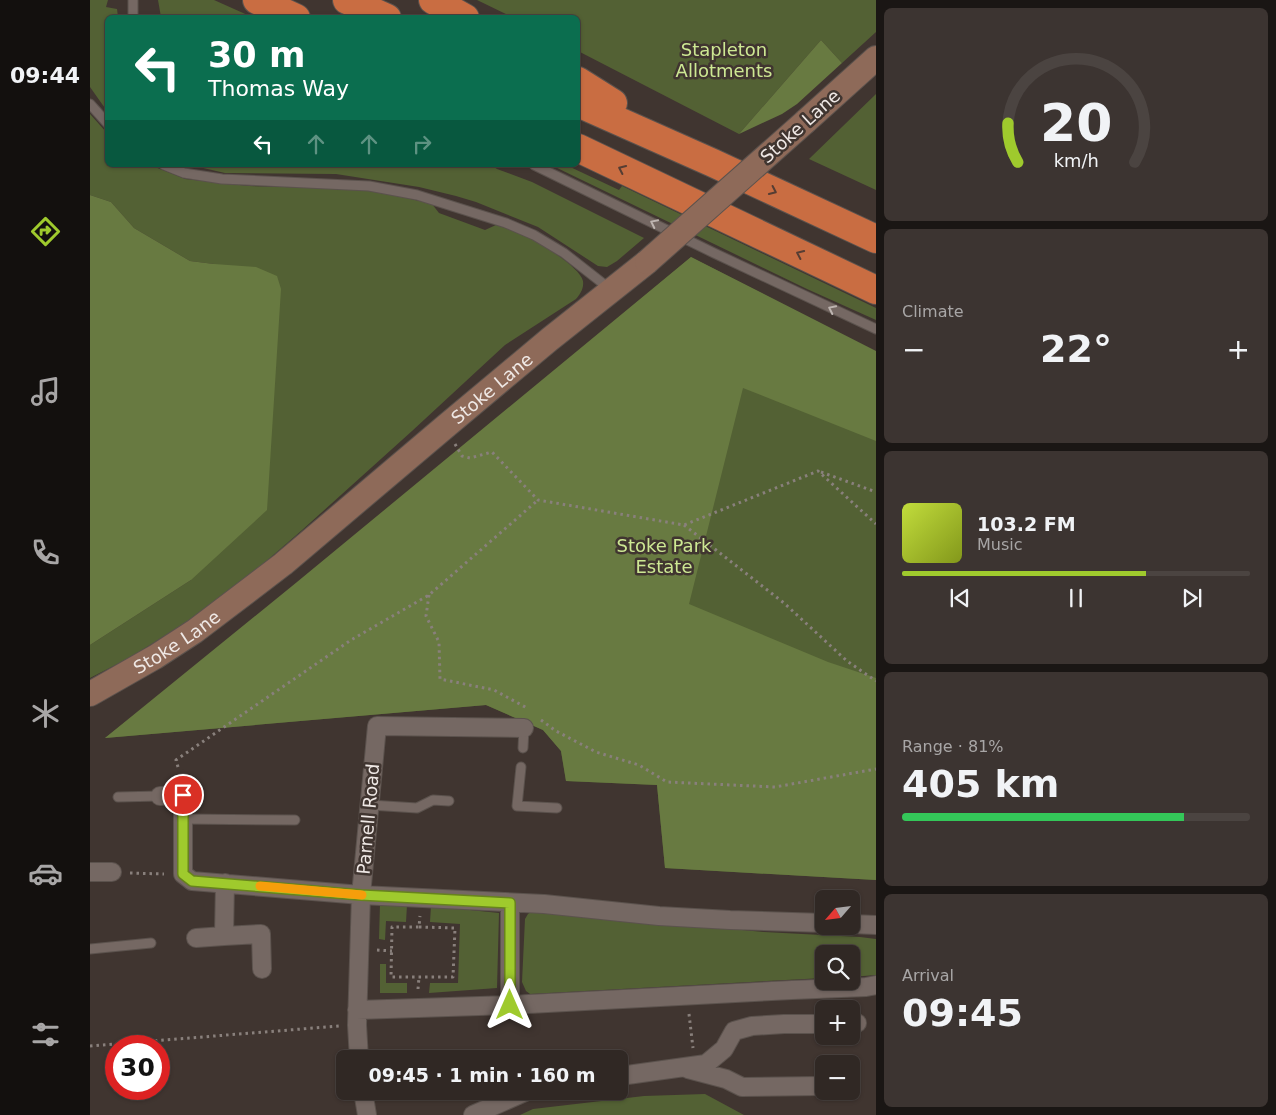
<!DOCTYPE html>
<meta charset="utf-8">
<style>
:root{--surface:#302824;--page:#3c3431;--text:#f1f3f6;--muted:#a8a6a6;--line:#4b4441;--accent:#9fca2d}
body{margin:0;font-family:"DejaVu Sans",sans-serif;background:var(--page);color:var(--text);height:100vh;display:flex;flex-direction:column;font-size:19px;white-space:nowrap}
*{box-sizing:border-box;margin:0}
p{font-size:16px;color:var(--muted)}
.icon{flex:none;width:28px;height:28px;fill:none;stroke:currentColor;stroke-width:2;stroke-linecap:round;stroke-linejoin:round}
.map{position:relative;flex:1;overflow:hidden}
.sheet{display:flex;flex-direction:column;gap:8px;padding:8px;background:#1a1614;width:400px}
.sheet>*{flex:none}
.hud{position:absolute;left:15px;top:15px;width:475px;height:152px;border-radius:8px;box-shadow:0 1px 4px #0004,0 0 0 1px var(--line);background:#0b6e4f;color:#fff;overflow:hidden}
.needle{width:32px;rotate:242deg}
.controls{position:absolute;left:725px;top:890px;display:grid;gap:10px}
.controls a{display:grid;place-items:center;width:45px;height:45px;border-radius:8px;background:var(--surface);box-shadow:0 1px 4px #0004,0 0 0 1px var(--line);font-size:25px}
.speed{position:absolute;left:15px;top:1035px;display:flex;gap:10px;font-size:25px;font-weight:700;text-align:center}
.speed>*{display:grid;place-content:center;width:65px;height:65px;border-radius:50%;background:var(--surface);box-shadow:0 1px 4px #0004,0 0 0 1px var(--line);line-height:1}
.speed .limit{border:8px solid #d22;background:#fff;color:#111}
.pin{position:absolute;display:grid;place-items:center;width:42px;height:42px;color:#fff;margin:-21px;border:2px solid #fff;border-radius:50%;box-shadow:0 1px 5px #0007}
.me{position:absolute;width:55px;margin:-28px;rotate:0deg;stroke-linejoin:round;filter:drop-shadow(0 0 4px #0008)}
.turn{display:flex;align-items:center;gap:18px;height:105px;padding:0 20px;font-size:22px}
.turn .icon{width:65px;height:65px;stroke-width:2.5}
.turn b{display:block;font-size:35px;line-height:42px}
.lanes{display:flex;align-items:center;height:48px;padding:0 20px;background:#0003;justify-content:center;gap:25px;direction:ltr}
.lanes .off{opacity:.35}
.big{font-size:38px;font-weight:700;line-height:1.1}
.sheet .tile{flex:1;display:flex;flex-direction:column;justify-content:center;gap:8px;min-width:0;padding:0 18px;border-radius:8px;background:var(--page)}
.sheet .dial{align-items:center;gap:0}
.dial svg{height:130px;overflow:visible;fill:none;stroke:var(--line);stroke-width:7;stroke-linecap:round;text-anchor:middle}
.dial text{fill:var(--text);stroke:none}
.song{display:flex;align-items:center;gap:15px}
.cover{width:60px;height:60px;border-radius:8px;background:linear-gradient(135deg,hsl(70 70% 55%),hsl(70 70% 35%))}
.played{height:5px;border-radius:2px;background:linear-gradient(90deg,var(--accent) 70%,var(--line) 70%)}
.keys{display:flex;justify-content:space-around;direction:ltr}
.heat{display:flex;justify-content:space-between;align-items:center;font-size:28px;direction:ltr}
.charge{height:8px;border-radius:4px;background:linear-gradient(90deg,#34c759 81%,var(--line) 0)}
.trip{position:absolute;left:246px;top:1050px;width:292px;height:50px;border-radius:8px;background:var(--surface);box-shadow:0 1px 4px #0004,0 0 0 1px var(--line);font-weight:700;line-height:50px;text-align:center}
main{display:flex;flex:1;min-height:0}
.menu{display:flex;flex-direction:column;width:90px;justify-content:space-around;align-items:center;background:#13100e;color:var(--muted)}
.menu .icon{width:35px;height:35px}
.menu .selected{color:var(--accent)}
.menu b{font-size:22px;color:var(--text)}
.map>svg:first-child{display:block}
.green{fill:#536134}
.forest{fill:#687a41}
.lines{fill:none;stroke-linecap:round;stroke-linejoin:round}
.lane-casing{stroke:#5b524d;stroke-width:11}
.street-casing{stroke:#5b524d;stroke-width:20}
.secondary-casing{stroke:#5b524d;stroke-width:26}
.highway-casing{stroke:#5b524d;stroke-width:30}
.path{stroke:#89807c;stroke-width:3;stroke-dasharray:2.5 4;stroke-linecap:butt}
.lane{stroke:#756863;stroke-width:9}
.street{stroke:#756863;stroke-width:18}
.secondary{stroke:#8e6a59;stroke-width:24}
.highway{stroke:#c96d42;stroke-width:28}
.secondary-bridge-casing{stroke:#5b524d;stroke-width:26;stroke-linecap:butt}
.secondary-bridge{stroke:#8e6a59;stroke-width:24}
.oneway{stroke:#553d33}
.oneway2{stroke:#beb5b1}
.route-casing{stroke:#67831d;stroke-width:12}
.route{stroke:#9fca2d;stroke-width:9}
.slow{stroke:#f59e0b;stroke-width:9}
.labels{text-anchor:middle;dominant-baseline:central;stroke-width:5;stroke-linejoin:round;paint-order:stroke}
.park-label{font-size:18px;fill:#cde893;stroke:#403530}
.street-label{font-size:18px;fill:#efe8e5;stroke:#403530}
</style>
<main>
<nav class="menu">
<b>09:44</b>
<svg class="icon selected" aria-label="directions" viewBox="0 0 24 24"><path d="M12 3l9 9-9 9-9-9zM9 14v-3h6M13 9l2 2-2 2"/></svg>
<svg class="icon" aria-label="music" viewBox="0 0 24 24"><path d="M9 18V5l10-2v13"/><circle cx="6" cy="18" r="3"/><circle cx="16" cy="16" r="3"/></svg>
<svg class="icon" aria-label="phone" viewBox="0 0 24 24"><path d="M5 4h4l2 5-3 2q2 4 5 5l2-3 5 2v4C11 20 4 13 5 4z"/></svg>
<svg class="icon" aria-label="climate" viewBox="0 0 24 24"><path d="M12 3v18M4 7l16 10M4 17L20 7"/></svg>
<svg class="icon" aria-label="car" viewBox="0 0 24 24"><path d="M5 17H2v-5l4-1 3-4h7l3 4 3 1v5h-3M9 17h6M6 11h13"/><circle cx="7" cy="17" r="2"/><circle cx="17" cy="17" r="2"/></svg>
<svg class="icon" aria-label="filters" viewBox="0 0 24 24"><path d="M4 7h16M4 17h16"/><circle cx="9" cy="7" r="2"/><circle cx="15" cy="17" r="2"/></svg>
</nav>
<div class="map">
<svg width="786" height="1115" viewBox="0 0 786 1115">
<rect width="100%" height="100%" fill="#403530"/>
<path class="green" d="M0 0H18L16 7 27 9 28 17 18 18 17 111 0 87Z
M68 0H124L162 17H71Z
M387 0H786V32L752 63 731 40 649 134 488 51V18L422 17Z
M786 94V190L719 159Z
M0 114 17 133 18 165H60L95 179 159 186 278 189 342 204 349 213 395 230 406 225C416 228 426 232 435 236 449 242 490 267 493 281 494 289 490 294 486 299L415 345 322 431 211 531 159 576 98 621 41 657 0 678V645L101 580 124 264 100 261 44 228 21 202 0 195Z
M100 165H401L407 169 442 182 554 238 527 261 517 267 508 266 448 227 386 202 366 196 329 187 246 174 135 173Z
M461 165H476L529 190 532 186 786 308V320L717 289Z
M601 257 786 352V880L575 868 567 785 476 781 471 751 453 730 396 705 15 738 207 587Z
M290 904 317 905 316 922 296 921 295 940 289 939Z
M341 906 409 913 407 988 339 993 340 983H368L370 924 340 922Z
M442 911 674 932 770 937 786 939V975L761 977V954H734V978L440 994 436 991 432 982 435 919 438 914Z
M290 964H296V983H317V993H290Z
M615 1094 654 1115H430L443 1109 554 1096Z"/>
<path class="forest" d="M731 40 752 63 707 104 692 114 649 134Z
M0 195 21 202 44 228 100 261 124 264 166 267 187 276 191 289 177 510 101 580 0 645Z
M601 257 786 351V441L653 388 599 604 738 662 786 678V880L575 868 567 785 476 781 471 751 453 730 396 705 15 738 207 582Z"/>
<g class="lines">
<g class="lane-casing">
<path id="lane" d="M43 0V18
M0 104 18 124
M74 165 94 173 132 179 279 186 327 195 416 223 444 235 474 253 520 289
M444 165 624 253 786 329
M433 748 434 728
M431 767 427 806 467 808
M28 797 70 796
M280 805 327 808 343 800 359 801
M93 819 205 820
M0 949 61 943"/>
</g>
<g class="street-casing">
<path id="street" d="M93 783V874L102 881 271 895 454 904 569 916 640 920 734 923
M70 796 93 795
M0 872H22
M420 903V1005
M761 924 786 925
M134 936 171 934 172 969
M106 938 134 936 135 883
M267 1010 420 1005 702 990 776 987 786 985
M761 1023H767
M269 1059 267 1025 271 895 287 726 434 728
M598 1069 636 1079 652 1087 730 1086
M530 1076 616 1064 634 1049 644 1031 662 1026 694 1024H734
M273 1091 277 1115
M383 1115 437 1091"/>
</g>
<g class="secondary-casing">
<g id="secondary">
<path d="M716 121 786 58"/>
<path id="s1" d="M0 694 65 657 105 631 193 564 356 426 460 339 557 262"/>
</g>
</g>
<g class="highway-casing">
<path id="highway" d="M167 0 206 18
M257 0 297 18
M343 0 375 18
M488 81 523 103
M488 103 623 163 786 239
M488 148 786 290"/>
</g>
<path class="path" d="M365 444 372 456 380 458 402 452 448 500 594 525 728 471 786 524
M731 472 786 492
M594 525 694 603 757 661 786 681
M339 595 336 616 349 642 350 679 404 690 437 708
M451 720 466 731 506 752 549 765 577 782 685 787 786 769
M88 767 86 760 261 640 339 595 448 500
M40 873 74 874
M329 927 365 928 363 977H301L302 927H329L330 916
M287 950 302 951
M328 989 329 977
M599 1014 603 1048
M0 1046 249 1026"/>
<use href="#lane" class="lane"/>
<use href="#street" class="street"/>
<use href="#secondary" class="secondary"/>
<use href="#highway" class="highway"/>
<g class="secondary-bridge-casing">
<path id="secondary-bridge" d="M557 262 716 121"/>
</g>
<use href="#secondary-bridge" class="secondary-bridge"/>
</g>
<defs><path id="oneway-chevron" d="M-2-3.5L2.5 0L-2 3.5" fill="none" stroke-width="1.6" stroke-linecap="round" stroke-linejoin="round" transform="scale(1.25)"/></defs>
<g class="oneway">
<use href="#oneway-chevron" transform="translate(532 169) rotate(-155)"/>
<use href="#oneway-chevron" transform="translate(683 191) rotate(25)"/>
<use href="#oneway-chevron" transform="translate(710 254) rotate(-155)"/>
</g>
<g class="oneway2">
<use href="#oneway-chevron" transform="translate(564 223) rotate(-154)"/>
<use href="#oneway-chevron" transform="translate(742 309) rotate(-154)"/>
</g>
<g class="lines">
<g class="route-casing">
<path id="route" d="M93 795V874L102 881 271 895 420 903V1005"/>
</g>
<use href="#route" class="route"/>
<path class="slow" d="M170 886 272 895"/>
</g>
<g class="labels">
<g class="park-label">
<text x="634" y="49">Stapleton<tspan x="634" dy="21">Allotments</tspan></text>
<text x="574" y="545">Stoke Park<tspan x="574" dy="21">Estate</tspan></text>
</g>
<g class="street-label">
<text transform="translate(710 126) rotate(-42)">Stoke Lane</text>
<text stroke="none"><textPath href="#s1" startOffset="506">Stoke Lane</textPath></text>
<text stroke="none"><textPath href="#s1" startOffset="101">Stoke Lane</textPath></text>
<text transform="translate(278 819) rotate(-85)">Parnell Road</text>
</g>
</g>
</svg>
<div class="controls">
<a><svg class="needle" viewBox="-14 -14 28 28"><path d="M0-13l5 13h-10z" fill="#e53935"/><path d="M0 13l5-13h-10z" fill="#a8a6a6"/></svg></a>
<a><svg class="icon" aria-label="search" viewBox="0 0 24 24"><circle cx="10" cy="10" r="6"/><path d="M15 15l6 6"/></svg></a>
<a>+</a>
<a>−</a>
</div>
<div class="speed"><div class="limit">30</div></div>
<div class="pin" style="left:93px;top:795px;background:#d93025"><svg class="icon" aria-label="arrive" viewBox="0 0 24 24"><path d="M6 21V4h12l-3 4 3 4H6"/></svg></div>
<svg class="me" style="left:420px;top:1005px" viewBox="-20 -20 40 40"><path d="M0-17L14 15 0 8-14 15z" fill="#9fca2d" stroke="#fff" stroke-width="4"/></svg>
<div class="trip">09:45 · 1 min · 160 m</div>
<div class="hud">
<div class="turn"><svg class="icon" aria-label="left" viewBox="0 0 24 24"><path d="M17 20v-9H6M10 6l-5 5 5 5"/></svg><div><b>30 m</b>Thomas Way</div></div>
<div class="lanes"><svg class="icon" aria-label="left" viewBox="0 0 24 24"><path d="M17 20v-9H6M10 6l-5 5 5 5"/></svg><svg class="icon off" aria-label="ahead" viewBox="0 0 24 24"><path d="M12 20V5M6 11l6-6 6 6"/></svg><svg class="icon off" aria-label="ahead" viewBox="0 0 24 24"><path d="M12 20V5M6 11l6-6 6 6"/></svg><svg class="icon off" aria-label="right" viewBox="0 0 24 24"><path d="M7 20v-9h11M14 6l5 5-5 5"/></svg></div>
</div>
</div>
<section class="sheet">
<div class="tile dial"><svg viewBox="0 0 100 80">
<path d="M14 69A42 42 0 1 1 86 69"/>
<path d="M14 69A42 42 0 0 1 8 45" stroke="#9fca2d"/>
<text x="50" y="56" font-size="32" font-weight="700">20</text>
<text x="50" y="72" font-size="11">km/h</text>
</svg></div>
<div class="tile"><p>Climate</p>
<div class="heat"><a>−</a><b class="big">22°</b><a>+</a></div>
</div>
<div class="tile">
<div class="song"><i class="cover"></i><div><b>103.2 FM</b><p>Music</p></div></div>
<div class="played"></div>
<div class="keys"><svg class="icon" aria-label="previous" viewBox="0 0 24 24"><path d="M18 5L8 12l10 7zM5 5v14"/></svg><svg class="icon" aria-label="pause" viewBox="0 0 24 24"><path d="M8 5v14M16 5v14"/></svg><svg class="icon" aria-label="next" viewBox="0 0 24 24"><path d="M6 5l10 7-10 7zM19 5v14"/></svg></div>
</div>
<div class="tile"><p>Range · 81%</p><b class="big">405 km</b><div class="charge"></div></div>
<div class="tile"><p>Arrival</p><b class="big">09:45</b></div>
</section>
</main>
